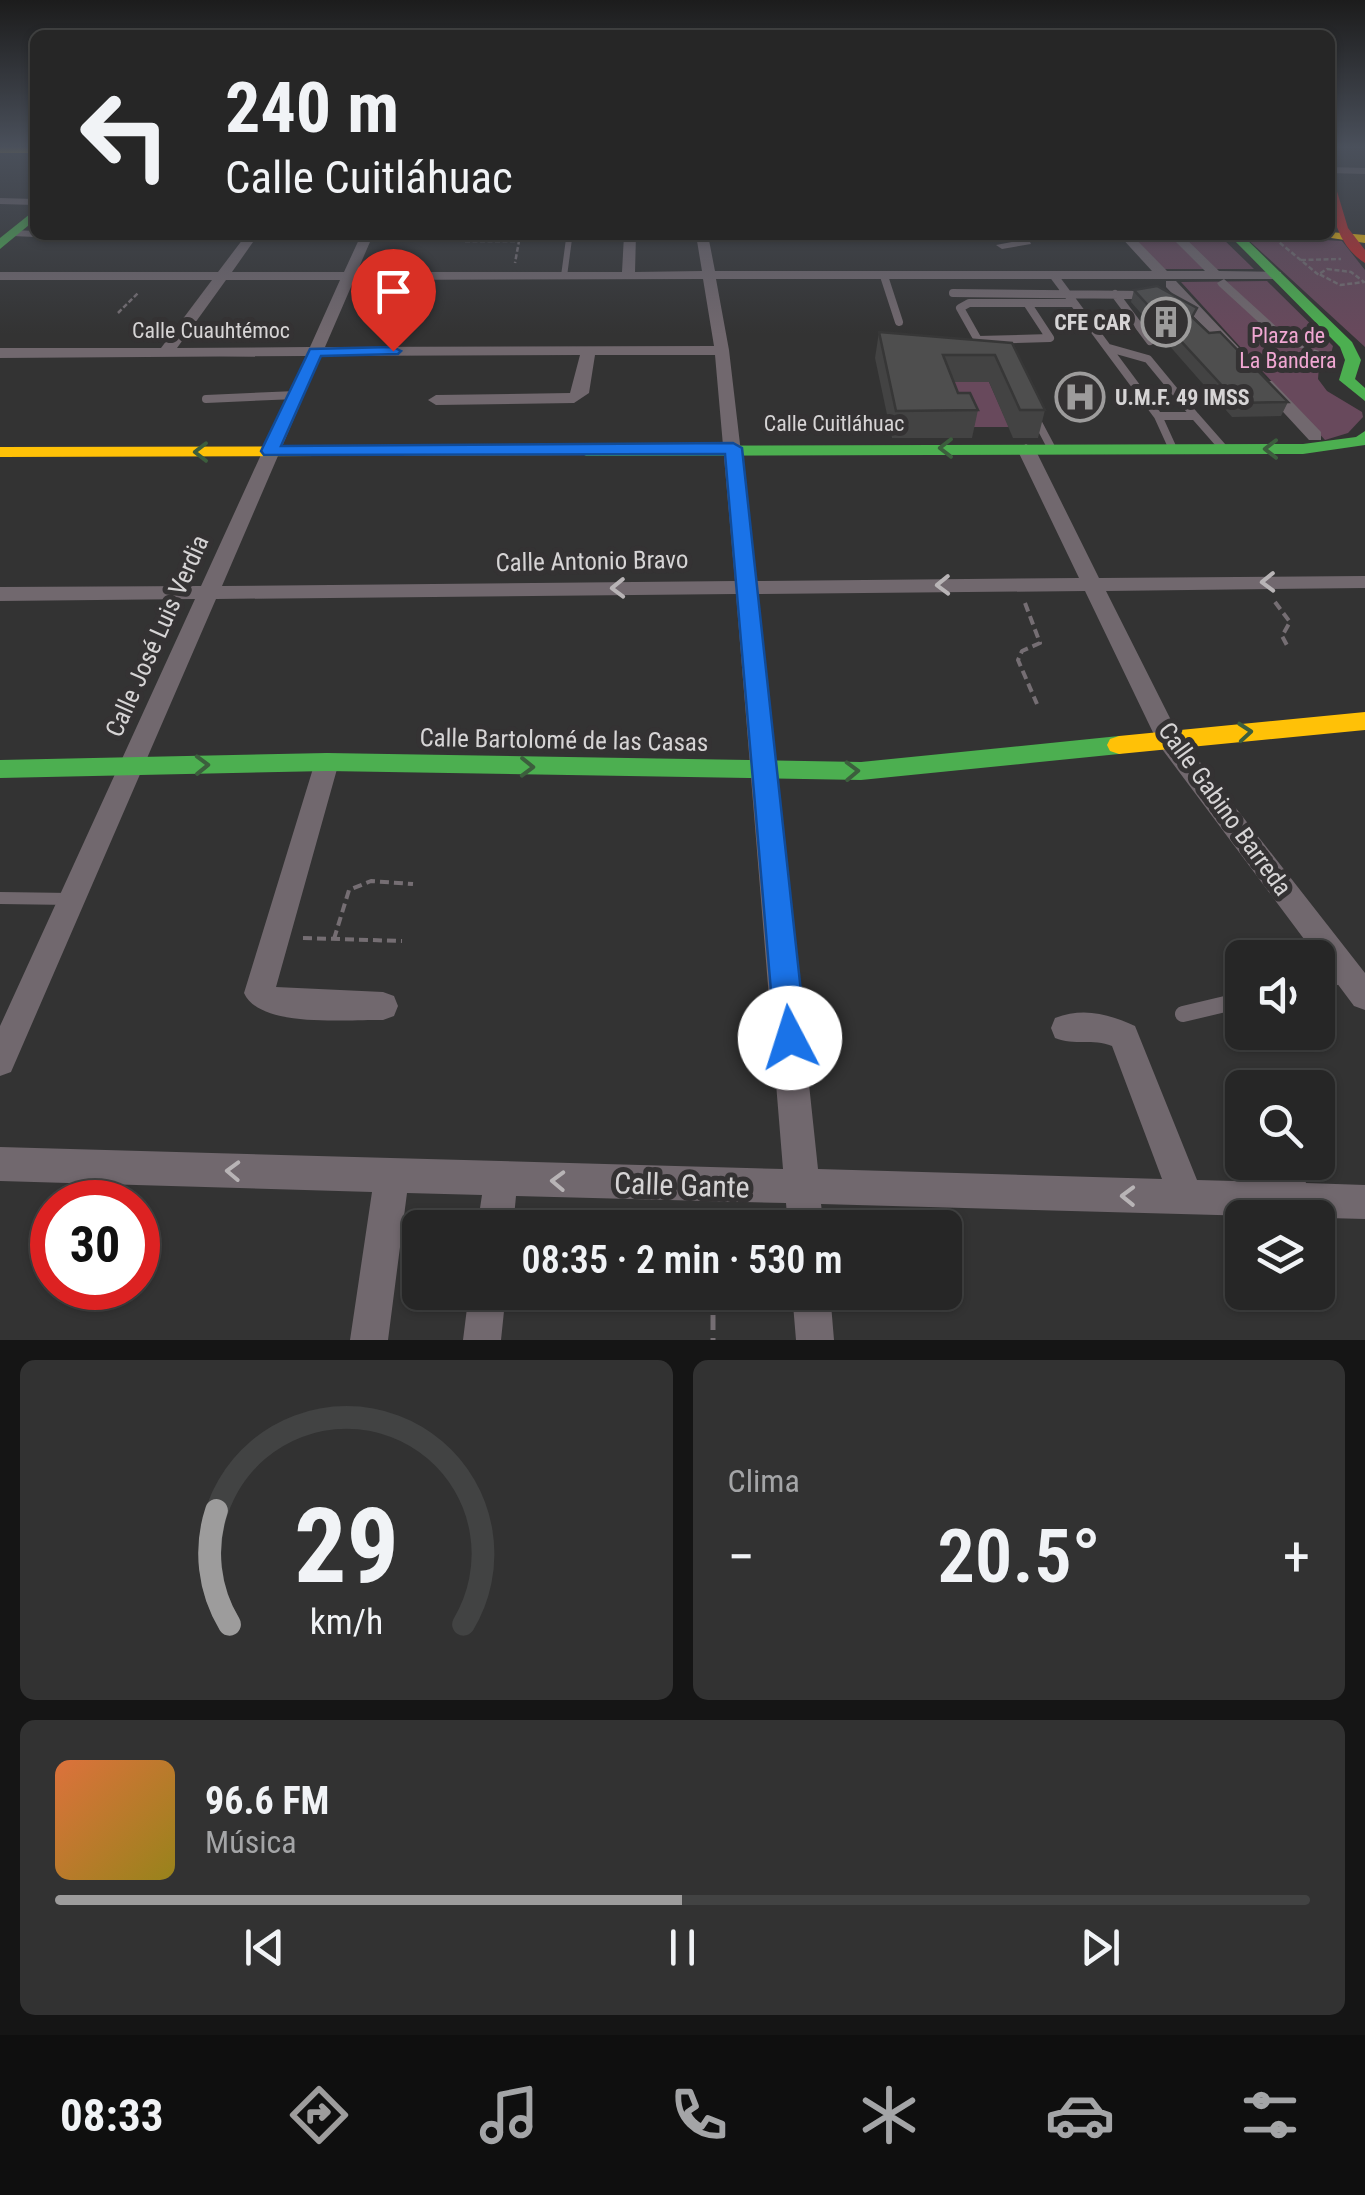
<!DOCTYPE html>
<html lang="es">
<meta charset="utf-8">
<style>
:root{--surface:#262626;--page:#323232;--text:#f1f3f6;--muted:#a4a5a7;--line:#424343;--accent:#9d9c9c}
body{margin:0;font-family:"Roboto Condensed",sans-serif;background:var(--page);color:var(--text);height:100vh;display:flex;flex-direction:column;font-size:38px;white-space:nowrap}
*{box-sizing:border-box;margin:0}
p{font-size:32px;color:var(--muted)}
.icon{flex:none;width:55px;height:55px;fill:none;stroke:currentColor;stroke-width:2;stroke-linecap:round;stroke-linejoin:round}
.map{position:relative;height:1340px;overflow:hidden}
.sheet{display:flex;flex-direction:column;gap:20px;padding:20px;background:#151515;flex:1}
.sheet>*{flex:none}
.guide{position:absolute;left:30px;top:30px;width:1305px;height:210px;border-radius:15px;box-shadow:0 2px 8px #0004,0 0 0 2px var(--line);background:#262626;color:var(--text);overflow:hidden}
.fabs{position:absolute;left:1225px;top:940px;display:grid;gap:20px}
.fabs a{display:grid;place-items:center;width:110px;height:110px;border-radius:15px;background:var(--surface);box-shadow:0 2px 8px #0004,0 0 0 2px var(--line);font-size:50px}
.speed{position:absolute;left:30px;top:1180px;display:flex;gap:20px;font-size:50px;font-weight:700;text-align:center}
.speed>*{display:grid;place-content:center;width:130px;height:130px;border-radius:50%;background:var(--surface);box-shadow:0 2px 8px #0004,0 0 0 2px var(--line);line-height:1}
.speed .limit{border:15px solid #d22;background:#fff;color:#111}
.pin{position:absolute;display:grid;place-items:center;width:85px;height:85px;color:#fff;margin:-102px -42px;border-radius:50% 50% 50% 0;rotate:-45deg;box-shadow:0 0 10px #0007}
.pin .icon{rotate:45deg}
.me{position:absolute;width:110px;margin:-55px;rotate:355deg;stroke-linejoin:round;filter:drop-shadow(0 0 8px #0008)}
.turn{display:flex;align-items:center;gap:35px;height:210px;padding:0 30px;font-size:45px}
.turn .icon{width:130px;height:130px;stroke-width:2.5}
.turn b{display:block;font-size:70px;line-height:85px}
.big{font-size:75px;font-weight:600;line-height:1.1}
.sheet .card{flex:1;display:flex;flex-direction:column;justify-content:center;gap:15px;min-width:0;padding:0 35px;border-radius:15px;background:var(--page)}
.sheet .dial{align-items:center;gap:0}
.dial svg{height:260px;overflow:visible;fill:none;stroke:var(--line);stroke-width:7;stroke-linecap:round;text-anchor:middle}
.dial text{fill:var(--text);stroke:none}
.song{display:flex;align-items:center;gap:30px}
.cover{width:120px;height:120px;border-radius:15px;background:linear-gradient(135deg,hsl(20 70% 55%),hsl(50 70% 35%))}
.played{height:10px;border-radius:5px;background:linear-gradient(90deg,var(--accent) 50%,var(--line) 50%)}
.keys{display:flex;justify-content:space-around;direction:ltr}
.heat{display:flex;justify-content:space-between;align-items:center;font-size:55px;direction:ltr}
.sheet .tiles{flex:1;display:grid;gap:20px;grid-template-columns:1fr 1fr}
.card:last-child{grid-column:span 2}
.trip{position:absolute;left:402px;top:1210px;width:560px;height:100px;border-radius:15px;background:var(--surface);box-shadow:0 2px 8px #0004,0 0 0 2px var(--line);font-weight:600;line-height:100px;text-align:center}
.menu{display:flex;height:160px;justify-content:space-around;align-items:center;background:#0f0f0f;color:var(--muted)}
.menu .icon{width:70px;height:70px}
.menu .on{color:var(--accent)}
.menu b{font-size:45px;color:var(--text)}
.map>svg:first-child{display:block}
.green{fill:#68495c}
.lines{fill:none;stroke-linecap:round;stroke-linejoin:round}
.path-far2{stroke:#756e73;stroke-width:2.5;stroke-dasharray:5 2.5;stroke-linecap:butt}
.path-far1{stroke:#756e73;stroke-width:4;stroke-dasharray:9 5;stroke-linecap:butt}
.path{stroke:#756e73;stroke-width:5;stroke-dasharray:15 8;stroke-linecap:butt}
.lane-far3{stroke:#71686e;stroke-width:6}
.lane-far2{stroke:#71686e;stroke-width:8}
.lane-far1{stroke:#71686e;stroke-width:12}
.lane{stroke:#71686e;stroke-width:16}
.street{fill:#71686e;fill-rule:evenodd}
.fast{fill:#4caf50;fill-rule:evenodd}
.slow{fill:#ffc107;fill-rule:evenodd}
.jam{fill:#c62828;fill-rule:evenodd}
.wall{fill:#434343}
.building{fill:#4e4e4e;stroke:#373737;stroke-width:2.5}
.oneway{stroke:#3c5e3d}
.oneway2{stroke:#b8b4b6}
.route{fill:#1a73e8;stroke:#114b97;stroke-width:2.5}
.labels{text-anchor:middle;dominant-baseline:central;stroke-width:10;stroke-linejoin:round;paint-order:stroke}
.far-poi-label{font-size:22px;font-weight:bold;fill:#d6d4d5;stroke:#343233;text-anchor:end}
.far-street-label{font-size:22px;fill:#d6d4d5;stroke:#343233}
.far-park-label{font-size:22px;fill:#f0a7d2;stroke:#343233}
.street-label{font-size:25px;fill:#d6d4d5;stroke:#343233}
.near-street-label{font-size:30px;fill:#d6d4d5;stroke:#343233}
</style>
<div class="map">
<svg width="1365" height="1340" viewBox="0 0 1365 1340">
<rect width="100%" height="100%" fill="#333"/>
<path class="green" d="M1132 235H1219L1254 269H1163Z
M1243 235 1342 241 1365 270V347Z
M1267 281 1333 346 1330 358 1319 366 1318 379 1327 391 1362 412 1363 417 1348 433 1325 440 1181 282Z
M939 382H989L1009 427H967L953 421Z"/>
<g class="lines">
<path class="path-far2" d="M1274 238 1320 276
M465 241H519L515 263
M1301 260 1341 259
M1327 269 1351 272 1364 282 1340 285 1319 274Z
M118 313 138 293
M1292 344 1325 354"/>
<path class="path-far1" d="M1275 602 1290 622 1282 636 1289 649
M1025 603 1040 643 1022 651 1018 660 1037 704
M303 938 402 941
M334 939 349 890 371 881 413 884"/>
<path class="path" d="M713 1292V1340"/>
<path class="lane-far3" d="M13 233 35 234
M564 276 569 239"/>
<path class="lane-far2" d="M884 276 899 322
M1054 276 1158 416 1173 449
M953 293 1147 295
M1115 294 1150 341
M969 303H1027L1050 338 978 340 960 308Z
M1027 303H1073
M1109 348 1148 359 1195 416H1158
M206 399 296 395
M1034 415 1052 449
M1195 416 1224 449"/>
<path class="lane-far1" d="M0 898 71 899"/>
<path class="lane" d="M1318 982 1347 974
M1183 1014 1242 1000"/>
<path class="street" d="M1330 167 1365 168V174L1330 173Z
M0 198 35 199V205L0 204Z
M246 235H258L232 272H344L361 235H373L357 272H622L624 235H636L635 272 702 271 696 235H708L715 271H1152L1119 235H1132L1167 271H1205L1169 235H1182L1219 271 1281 272V278L1276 279H1224L1282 332 1284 335 1277 339 1219 286 1217 283 1224 279H716L729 350 756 581 1079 578 1017 449 1026 444 1035 449 1099 578 1365 576V588L1106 591 1178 734 1365 973V1010L1354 1006 1159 745 1085 591 757 594 818 1169 1162 1179 1112 1046C1093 1038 1074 1046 1055 1038L1051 1028 1055 1018C1084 1007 1108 1014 1135 1026L1197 1180 1272 1182 1265 1162H1299L1306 1183 1365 1185V1219L821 1204 824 1228H788L786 1203 516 1196 513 1228H477L482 1195 407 1193 388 1340H350L372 1192 0 1181V1147L783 1169 736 594 216 599 11 1072 0 1076V1026L195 599 0 601V587L201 586 306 356 0 358V348H161L212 280H0V272H218ZM703 279 714 346 325 347 354 280ZM226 280H340L310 347 177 348ZM580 355 570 393 436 395 428 400 436 405 574 403 589 393 595 355H715L735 581 222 586 321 356Z
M1015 235H1027L1031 244 1002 249 996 245 1017 241Z
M1166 281H1176L1242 351V357H1232L1166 287Z
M1260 381H1272L1321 432V440H1309L1260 387Z
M327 753 336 755 339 762 276 987 383 992 394 996 398 1006 394 1016 383 1020C348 1019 260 1029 244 993L315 762 318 755Z
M469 1292H506L501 1340H463Z
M792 1292H830L834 1340H796Z"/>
<path class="fast" d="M35 210V220L0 249V238Z
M1229 235H1242L1352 342 1361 360 1355 379 1365 388V401L1339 380 1345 360 1340 347Z
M1365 431V445L1303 454 586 456 577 451 586 446 1303 444 1356 437Z
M1119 736 1128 739 1131 745 1128 751 1119 754 861 780 327 771 0 778V760L327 753 861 762Z"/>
<path class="slow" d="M0 147H35V153H0Z
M1330 232 1365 235V243L1311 235Z
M586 446 592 447V455L0 457V447Z
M1365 712V730L1119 754 1110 751 1107 745 1110 739 1119 736Z"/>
<path class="jam" d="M1330 185 1336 188 1348 228 1365 250V263C1339 247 1330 214 1330 185Z"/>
</g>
<path class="wall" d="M1134 290 1197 308 1193 318 1288 402 1281 416 1232 417 1131 302Z
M879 332 1012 343 1045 410 1038 438H1013L989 382H954L958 393 978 410 972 438H892L875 358Z"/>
<path class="building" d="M1157 286 1197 308 1192 317 1209 333 1220 332 1288 402 1238 403 1134 290Z
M879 332 1012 343 1045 410H1020L995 355H943L958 393H970L978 410 896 411Z"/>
<defs><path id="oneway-chevron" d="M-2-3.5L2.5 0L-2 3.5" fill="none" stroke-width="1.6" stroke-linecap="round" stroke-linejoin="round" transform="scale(2.5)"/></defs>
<g class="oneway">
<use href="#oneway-chevron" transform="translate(946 448) rotate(-180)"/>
<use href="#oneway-chevron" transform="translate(1271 449) rotate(-180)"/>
<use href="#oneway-chevron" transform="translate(201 452) rotate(180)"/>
<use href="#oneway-chevron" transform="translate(1245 732) rotate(-5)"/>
<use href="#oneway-chevron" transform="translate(202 765) rotate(-1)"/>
<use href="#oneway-chevron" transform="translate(527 767) rotate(1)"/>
<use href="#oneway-chevron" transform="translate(852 771) rotate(-2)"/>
</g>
<g class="oneway2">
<use href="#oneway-chevron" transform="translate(1268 582) rotate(179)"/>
<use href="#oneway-chevron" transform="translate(943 585) rotate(179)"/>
<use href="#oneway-chevron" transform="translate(618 588) rotate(179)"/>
<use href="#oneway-chevron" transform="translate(233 1171) rotate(-178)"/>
<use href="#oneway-chevron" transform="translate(558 1181) rotate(-178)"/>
<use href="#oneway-chevron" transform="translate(1128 1196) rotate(-179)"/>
</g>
<linearGradient id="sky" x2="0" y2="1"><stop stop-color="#1c1c1c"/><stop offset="0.44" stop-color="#4a505b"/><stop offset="1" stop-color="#4a505b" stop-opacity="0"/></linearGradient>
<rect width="1365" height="334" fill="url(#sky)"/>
<path class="route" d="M393 347 401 351 398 354 321 356 281 446 733 443 742 448 806 1038 801 1048 790 1052 779 1048 775 1038 725 454 264 455 261 451 310 349Z"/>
<defs>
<g id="building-ring" transform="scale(2.5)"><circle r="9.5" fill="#343233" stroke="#9d9c9c" stroke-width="1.5"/><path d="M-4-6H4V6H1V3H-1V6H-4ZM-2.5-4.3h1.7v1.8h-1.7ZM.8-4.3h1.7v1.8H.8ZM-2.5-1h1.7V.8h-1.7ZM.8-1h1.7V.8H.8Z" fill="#9d9c9c"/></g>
<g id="hospital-ring" transform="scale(2.5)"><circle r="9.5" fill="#343233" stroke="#9d9c9c" stroke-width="1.5"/><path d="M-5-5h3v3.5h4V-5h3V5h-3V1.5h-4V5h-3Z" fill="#9d9c9c"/></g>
</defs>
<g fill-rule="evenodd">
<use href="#building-ring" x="1166" y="322"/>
<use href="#hospital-ring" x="1080" y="397"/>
</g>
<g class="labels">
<g class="far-poi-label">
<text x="1131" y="322">CFE CAR</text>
<text x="1115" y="397" text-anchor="start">U.M.F. 49 IMSS</text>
</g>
<g class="far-street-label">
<text x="211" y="330">Calle Cuauhtémoc</text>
<text x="834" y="423">Calle Cuitláhuac</text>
</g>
<g class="far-park-label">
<text x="1288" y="335">Plaza de<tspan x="1288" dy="25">La Bandera</tspan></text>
</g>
<g class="street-label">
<text transform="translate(592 561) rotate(-1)">Calle Antonio Bravo</text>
<text transform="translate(157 636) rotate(-66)">Calle José Luis Verdia</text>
<text transform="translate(564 740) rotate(1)">Calle Bartolomé de las Casas</text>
<text transform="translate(1225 809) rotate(54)">Calle Gabino Barreda</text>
</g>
<g class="near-street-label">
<text transform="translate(682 1185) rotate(2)">Calle Gante</text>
</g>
</g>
</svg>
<div class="fabs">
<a><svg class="icon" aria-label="sound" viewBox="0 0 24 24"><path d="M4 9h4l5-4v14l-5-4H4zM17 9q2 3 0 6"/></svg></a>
<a><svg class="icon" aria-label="search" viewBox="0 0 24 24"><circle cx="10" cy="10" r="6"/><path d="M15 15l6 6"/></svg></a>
<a><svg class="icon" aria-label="layers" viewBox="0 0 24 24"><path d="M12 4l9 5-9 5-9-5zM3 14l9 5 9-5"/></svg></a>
</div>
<div class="speed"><div class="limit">30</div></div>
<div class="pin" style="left:393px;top:351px;background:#d93025"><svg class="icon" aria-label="arrive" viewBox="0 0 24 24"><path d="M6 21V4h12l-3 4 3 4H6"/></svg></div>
<svg class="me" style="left:790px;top:1038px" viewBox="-20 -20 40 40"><circle r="19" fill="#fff"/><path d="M0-13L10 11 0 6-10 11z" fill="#1a73e8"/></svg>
<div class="trip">08:35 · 2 min · 530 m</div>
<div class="guide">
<div class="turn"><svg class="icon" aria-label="left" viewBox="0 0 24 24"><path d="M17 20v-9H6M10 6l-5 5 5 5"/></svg><div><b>240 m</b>Calle Cuitláhuac</div></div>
</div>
</div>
<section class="sheet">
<div class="tiles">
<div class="card dial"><svg viewBox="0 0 100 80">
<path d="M14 69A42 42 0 1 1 86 69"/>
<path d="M14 69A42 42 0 0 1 10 34" stroke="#9d9c9c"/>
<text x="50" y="56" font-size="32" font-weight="700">29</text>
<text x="50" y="72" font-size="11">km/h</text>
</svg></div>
<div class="card"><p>Clima</p>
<div class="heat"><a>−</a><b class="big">20.5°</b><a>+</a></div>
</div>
<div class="card">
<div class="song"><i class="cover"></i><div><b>96.6 FM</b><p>Música</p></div></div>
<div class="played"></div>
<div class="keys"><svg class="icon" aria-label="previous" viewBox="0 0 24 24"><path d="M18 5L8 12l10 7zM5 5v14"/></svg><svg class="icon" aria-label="pause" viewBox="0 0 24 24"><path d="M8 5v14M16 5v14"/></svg><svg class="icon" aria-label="next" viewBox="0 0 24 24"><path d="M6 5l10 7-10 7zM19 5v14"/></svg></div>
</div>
</div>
</section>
<nav class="menu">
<b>08:33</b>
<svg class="icon on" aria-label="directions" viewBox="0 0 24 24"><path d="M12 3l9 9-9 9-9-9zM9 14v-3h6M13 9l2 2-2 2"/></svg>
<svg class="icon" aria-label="music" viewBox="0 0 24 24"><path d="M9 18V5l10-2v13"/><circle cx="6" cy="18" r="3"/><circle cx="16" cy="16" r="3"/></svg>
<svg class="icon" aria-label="phone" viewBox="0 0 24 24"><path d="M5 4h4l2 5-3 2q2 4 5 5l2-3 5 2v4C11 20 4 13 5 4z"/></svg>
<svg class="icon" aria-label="climate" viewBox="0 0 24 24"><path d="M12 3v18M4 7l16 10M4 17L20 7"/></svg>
<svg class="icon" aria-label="car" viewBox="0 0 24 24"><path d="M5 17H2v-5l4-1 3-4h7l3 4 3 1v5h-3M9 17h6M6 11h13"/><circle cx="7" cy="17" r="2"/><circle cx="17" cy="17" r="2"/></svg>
<svg class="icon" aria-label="filters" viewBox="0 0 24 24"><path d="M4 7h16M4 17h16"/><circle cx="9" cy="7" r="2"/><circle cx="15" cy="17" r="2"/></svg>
</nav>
